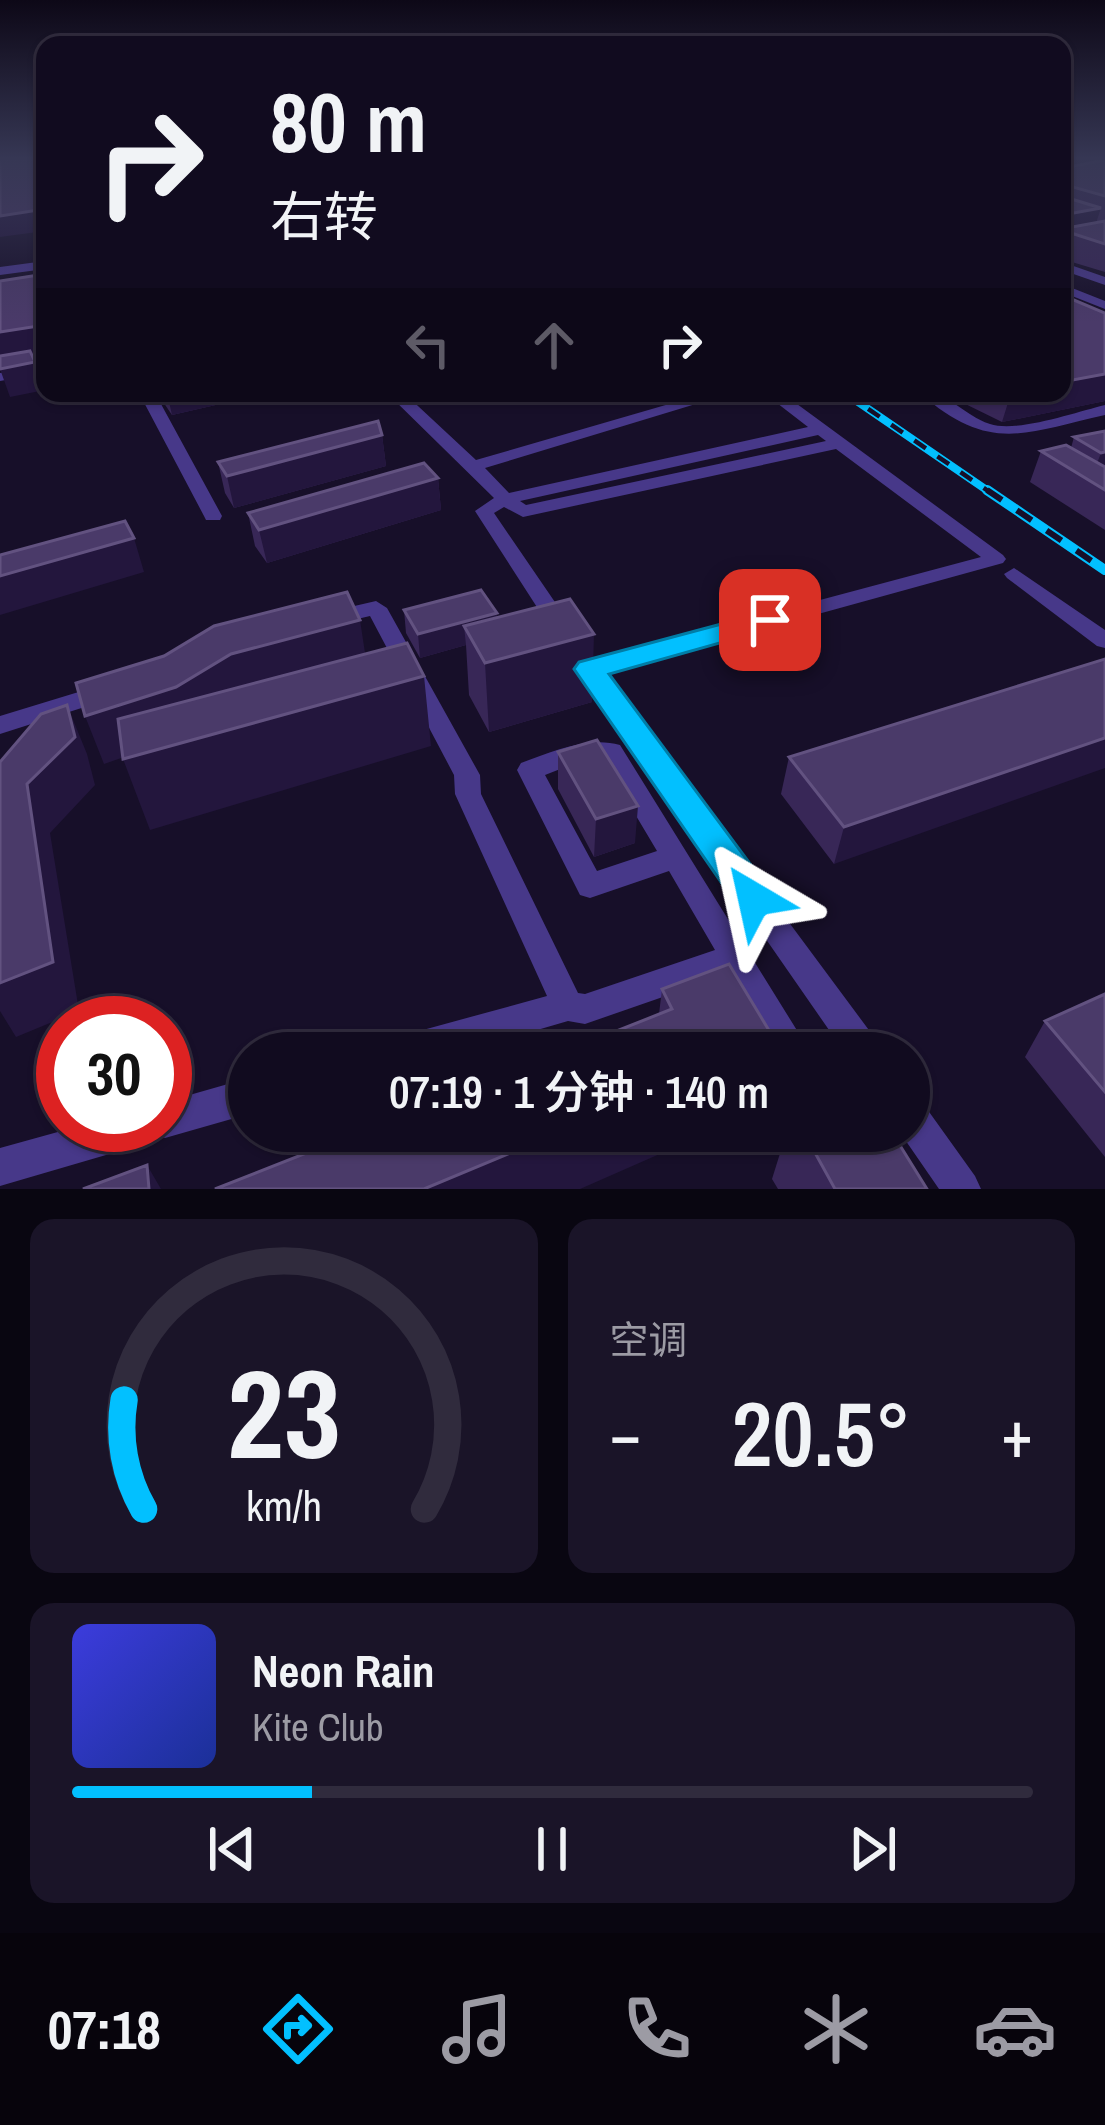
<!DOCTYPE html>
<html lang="zh">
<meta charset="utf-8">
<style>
:root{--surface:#110b1f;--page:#1a1428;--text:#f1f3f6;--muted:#9c9ba4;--line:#302b3d;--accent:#02c0ff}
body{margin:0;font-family:"Archivo Narrow","Noto Sans SC",sans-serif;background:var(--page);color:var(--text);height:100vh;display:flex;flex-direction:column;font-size:45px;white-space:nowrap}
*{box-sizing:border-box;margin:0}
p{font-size:39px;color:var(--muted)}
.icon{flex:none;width:66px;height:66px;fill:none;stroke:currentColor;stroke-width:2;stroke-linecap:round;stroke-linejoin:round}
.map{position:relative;height:1189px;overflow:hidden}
.side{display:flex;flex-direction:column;gap:30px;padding:30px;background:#090611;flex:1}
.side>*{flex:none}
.guide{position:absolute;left:36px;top:36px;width:1035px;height:366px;border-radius:24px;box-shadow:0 3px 9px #0004,0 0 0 3px var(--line);background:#110b1f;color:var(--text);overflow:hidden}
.speed{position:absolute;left:36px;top:996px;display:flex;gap:24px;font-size:60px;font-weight:700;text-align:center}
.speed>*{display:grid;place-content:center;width:156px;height:156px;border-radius:50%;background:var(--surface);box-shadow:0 3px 9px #0004,0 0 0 3px var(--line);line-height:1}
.speed .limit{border:18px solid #d22;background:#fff;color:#111}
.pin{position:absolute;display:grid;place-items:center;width:102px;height:102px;color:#fff;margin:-51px;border-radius:24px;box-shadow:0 6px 18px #0006}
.me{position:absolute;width:132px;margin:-66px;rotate:324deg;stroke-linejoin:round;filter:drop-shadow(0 0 9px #0008)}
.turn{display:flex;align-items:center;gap:42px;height:252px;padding:0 36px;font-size:54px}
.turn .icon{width:156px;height:156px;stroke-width:2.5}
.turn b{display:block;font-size:84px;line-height:102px}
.lanes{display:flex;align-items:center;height:114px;padding:0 36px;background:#0003;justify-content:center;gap:60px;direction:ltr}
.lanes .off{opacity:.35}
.big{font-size:90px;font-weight:600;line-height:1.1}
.side .tile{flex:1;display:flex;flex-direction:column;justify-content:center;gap:18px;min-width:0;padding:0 42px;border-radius:24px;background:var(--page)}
.side .dial{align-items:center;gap:0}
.dial svg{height:312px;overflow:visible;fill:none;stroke:var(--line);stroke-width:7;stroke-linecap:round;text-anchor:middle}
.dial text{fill:var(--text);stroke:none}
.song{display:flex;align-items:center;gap:36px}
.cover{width:144px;height:144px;border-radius:18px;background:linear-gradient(135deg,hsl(240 70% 55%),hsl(230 70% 35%))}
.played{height:12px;border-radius:6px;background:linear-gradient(90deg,var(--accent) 25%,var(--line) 25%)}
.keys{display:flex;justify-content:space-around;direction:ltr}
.heat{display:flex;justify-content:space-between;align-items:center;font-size:66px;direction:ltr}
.side .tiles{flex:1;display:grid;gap:30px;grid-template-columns:1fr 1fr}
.tile:last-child{grid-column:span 2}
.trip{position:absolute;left:228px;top:1032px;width:702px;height:120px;border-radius:60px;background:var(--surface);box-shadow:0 3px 9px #0004,0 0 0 3px var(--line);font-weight:600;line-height:120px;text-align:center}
.menu{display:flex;height:192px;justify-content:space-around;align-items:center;background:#07040c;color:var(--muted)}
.menu .icon{width:84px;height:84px}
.menu .on{color:var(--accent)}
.menu b{font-size:54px;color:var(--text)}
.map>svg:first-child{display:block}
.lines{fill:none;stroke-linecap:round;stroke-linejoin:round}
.minor{fill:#473889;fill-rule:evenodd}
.rail-far1-casing{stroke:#02c0ff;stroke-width:8}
.rail-casing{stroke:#02c0ff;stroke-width:10}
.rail-far1{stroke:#170f29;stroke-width:4.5;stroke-dasharray:14;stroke-linecap:butt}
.rail{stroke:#170f29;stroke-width:6;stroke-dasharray:18;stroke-linecap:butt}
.wall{fill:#382757}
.shaded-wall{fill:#23163d}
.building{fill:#4a3a69;stroke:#625280;stroke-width:3}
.route{fill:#02c0ff;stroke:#017da6;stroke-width:3}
</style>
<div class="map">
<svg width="1105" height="1189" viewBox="0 0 1105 1189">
<rect width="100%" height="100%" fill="#170f29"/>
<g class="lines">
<path class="minor" d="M45 261V269L0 275V267Z
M1062 262 1105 277V285L1062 270Z
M1062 284 1105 301V309L1062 292Z
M45 365V373L0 381V373Z
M139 393H155L222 516 220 520H206L204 516Z
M387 393H404L476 460 707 393H732L485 468 509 493 808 427 764 393H782L1003 555 1006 559 1003 563 604 673 877 1041 882 1053H845L567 653 578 646 586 648 595 660 981 557 836 449 523 517 504 507 494 513 572 627 569 632H553L475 511 494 498ZM818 435 826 441 526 505 520 501Z
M920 393C953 393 962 415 990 424 1017 433 1076 412 1105 405V415C1025 433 989 454 920 393Z
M1014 568 1105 630V648L1097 646 1007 578 1004 574Z
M376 601 387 608 480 775 481 794 578 993 585 994 715 950 669 871 590 898 580 895 517 770 521 763C552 752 587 736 620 745L811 1053H775L729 974 585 1024 568 1021 458 1053H384L389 1041 401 1036 547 996 455 794 454 775 370 616 332 625 321 618 324 613ZM604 762 657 851 597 871 545 775 573 764Z
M108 683 116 685 120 691 116 697 0 734V716Z
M249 1078V1114L165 1138 160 1136 147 1143 0 1186V1148L83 1125H165V1102Z
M909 1097 922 1102 975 1176 981 1189H939L899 1131H909Z"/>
<g class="rail-far1-casing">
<path id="rail-far1" d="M845 393 991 493"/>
</g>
<g class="rail-casing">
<path id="rail" d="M987 490 1105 570"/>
</g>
<use href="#rail-far1" class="rail-far1"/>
<use href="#rail" class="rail"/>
</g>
<path class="wall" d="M1062 157H1105V272L1062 259Z
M1069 298 1105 313V401L1002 422 943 393H1062Z
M157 393H268L172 415Z
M1105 431V530L1030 482 1041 451 1071 448 1074 437Z
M382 435 386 466 234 508 225 493 218 462Z
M438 478 441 510 267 563 255 546 248 513Z
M404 610 497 613V618L592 702 489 732 469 695 466 645 420 658 406 633Z
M1105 659 834 864 781 794 789 757Z
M558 752 635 843 594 857 558 789Z
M662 989 773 1053 659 1014Z
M1105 994V1157L1025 1057 1045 1021Z
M787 1131H891L927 1189H778L772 1179Z"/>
<path class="shaded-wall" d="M1066 157H1105L1104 167 1062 173Z
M1101 208 1093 232 1071 233 1062 259V248L1068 214Z
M45 209V231L0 237V216Z
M45 325V360L36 362 45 390 10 397 0 369V332Z
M1105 374V401L1002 422 1011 393H1062V382Z
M167 393H268L172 415Z
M382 435 386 466 234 508 227 476Z
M1105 452V480L1090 481 1101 453Z
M438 478 441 510 267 563 259 530Z
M134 538 144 572 0 615V576Z
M497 613 498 637 464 626 466 645 420 658 418 634Z
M360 620 367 666 190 734 104 764 85 716 231 654Z
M594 634 592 702 489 732 485 663Z
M424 676 431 746 150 830 123 759Z
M67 705 87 754 95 785 50 833 79 1011 16 1037 0 1011V983L27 784Z
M1105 738V768L834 864 844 827Z
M638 806 635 843 594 857 596 819Z
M776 1042 773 1053H749Z
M563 1131H712L580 1189H424Z
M147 1165 161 1189H149Z"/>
<path class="building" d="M0 157H45V209L0 216Z
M1062 157H1066L1064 163 1069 167 1105 160V196L1066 185 1068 198 1101 208 1068 214 1067 228 1105 221V244L1071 233 1066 236 1062 235Z
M45 274V325L0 332V281Z
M1062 291 1066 292 1069 298 1105 313V374L1062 382Z
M30 351 35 362 0 369V356Z
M378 421 382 435 227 476 218 462Z
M1105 431V452L1101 453 1074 437Z
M1066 445 1105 467V490L1041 451Z
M424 463 438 478 259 530 248 513Z
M125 521 134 538 0 576V555Z
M481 590 497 613 418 634 404 610Z
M347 592 360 620 231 654 176 687 85 716 76 683 164 656 214 626Z
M570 599 594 634 485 663 464 626Z
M407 643 424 676 123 759 118 719Z
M1105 659V738L844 827 789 757Z
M67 705 75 737 27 784 53 962 0 983V762L41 714Z
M597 740 638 806 596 819 558 752Z
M729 964 776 1042 749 1053H561L672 1009 662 989Z
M1105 994V1092L1045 1021Z
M362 1131H563L424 1189H215Z
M803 1131H891L927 1189H835Z
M147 1165 149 1189H83Z"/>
<linearGradient id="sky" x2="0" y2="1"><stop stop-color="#0d0817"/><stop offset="0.49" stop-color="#363754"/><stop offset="1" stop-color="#363754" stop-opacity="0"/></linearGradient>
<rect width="1105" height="323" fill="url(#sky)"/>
<path class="route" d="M770 611 780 614 784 620 780 626 609 674 768 888 774 899 768 911 754 916 741 911 574 669 579 662Z"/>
</svg>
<div class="speed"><div class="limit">30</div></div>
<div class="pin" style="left:770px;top:620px;background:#d93025"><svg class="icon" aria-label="arrive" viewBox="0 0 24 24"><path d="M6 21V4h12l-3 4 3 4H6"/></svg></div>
<svg class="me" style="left:754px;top:899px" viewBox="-20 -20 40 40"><path d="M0-17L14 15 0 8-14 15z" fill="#02c0ff" stroke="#fff" stroke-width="4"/></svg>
<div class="trip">07:19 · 1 分钟 · 140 m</div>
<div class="guide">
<div class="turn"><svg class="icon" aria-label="right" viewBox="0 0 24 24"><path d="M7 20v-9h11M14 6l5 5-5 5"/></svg><div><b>80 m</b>右转</div></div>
<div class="lanes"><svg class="icon off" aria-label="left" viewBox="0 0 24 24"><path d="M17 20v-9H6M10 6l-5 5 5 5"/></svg><svg class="icon off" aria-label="ahead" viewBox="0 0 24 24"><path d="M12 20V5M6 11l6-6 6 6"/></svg><svg class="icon" aria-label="right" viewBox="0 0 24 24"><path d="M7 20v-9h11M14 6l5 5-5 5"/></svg></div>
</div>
</div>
<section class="side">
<div class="tiles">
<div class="tile dial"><svg viewBox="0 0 100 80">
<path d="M14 69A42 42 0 1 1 86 69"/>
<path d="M14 69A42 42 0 0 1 9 41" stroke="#02c0ff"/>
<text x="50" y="56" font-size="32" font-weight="700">23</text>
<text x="50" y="72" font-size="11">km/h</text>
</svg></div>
<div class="tile"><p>空调</p>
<div class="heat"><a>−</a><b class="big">20.5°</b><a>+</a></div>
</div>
<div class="tile">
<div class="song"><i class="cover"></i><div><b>Neon Rain</b><p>Kite Club</p></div></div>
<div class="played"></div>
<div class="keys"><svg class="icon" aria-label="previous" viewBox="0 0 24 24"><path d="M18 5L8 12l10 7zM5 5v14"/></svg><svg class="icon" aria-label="pause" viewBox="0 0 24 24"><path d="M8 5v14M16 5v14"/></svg><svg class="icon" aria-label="next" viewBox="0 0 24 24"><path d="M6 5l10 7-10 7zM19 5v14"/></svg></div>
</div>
</div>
</section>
<nav class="menu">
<b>07:18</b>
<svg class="icon on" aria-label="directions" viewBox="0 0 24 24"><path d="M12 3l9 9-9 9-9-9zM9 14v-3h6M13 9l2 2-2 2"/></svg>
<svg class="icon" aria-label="music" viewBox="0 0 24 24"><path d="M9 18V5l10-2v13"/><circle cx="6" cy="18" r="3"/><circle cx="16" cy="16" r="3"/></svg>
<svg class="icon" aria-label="phone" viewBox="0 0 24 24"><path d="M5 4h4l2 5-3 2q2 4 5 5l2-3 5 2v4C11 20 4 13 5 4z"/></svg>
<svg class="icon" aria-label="climate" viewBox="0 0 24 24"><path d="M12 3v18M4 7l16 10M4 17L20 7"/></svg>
<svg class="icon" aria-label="car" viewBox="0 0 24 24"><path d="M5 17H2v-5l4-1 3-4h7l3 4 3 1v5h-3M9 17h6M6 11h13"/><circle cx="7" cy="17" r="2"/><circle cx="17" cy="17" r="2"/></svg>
</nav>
